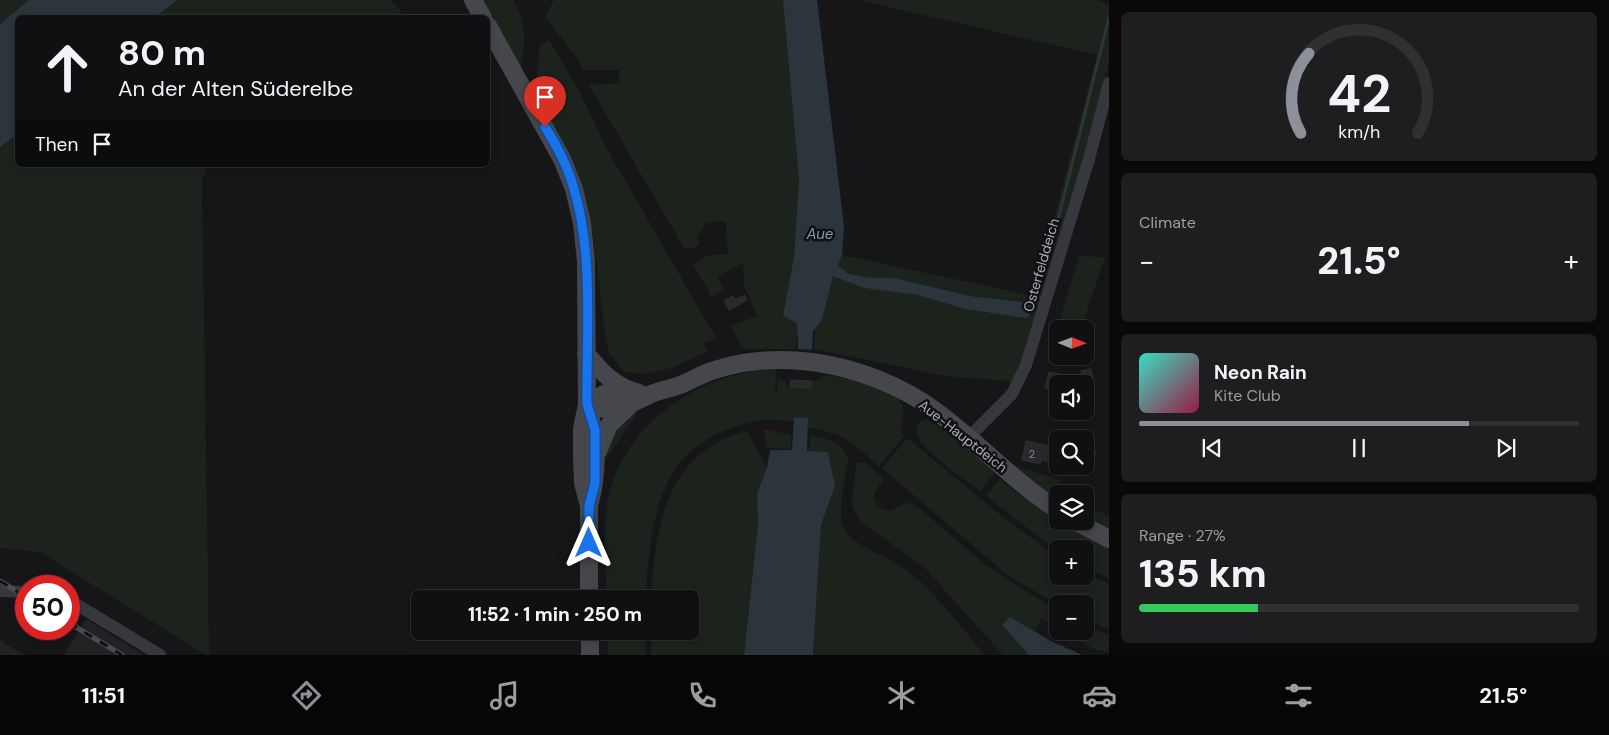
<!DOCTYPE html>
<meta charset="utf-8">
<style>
:root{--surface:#101012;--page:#1e1e20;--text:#f1f3f6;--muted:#9c9d9f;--line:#303032;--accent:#8c9099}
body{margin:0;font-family:"DM Sans",sans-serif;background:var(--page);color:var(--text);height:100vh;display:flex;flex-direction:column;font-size:19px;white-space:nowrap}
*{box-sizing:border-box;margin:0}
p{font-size:16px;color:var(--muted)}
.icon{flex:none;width:28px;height:28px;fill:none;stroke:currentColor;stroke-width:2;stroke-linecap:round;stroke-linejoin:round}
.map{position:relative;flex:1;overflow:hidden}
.sheet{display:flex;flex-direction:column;gap:12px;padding:12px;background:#09090a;width:500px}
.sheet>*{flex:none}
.top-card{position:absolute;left:15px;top:15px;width:475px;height:152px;border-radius:8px;box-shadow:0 2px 8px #0003,0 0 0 1px var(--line);background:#101012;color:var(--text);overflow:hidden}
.needle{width:32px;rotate:91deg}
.fabs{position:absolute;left:1049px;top:320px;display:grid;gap:10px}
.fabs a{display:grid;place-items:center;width:45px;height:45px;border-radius:8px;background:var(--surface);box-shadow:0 2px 8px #0003,0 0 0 1px var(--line);font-size:25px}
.speed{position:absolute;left:15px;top:575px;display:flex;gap:10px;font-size:25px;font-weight:700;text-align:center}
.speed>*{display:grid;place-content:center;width:65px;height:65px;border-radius:50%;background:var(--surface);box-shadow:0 2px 8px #0003,0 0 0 1px var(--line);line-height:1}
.speed .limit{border:8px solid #d22;background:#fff;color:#111}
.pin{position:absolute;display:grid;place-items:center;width:42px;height:42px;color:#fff;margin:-51px -21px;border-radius:50% 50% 50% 0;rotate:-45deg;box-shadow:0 0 5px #0007}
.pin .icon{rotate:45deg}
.me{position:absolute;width:55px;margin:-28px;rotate:0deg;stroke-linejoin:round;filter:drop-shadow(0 0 4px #0008)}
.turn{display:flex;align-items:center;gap:18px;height:105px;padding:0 20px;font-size:22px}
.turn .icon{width:65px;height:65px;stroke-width:2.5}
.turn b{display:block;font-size:35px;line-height:42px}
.then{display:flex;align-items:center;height:48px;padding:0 20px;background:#0003;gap:10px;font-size:19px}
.big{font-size:38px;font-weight:800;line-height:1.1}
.sheet .widget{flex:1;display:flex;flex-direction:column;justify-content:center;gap:8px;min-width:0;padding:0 18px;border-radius:8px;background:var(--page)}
.sheet .dial{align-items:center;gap:0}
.dial svg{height:130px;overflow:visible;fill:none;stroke:var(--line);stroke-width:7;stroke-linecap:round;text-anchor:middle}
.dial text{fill:var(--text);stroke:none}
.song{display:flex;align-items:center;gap:15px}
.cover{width:60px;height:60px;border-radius:8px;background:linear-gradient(135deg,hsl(170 70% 55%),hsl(340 70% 35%))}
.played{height:5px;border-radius:2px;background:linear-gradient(90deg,var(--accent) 75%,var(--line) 75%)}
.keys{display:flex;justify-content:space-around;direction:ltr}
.heat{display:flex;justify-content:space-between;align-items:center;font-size:28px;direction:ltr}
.charge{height:8px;border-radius:4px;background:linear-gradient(90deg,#34c759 27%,var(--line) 0)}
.trip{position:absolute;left:411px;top:590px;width:288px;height:50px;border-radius:8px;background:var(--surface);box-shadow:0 2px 8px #0003,0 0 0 1px var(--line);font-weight:800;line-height:50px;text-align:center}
.tabs{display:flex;height:80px;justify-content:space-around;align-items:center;background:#060607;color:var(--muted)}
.tabs .icon{width:35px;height:35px}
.tabs .current{color:var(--accent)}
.tabs b{font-size:22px;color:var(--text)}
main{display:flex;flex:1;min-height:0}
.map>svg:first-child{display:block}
.built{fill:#222225}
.green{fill:#1c231d}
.water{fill:#2c353c}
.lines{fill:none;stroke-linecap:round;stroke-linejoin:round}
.stream{stroke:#2c353c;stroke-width:3}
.building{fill:#29292c;stroke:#303034}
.street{stroke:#37383d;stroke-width:12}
.secondary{stroke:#45474d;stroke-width:18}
.rail-casing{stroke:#4a4c52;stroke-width:5}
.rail{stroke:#111113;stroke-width:3;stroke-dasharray:9;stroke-linecap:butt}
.route-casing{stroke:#114b97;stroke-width:12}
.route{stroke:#1a73e8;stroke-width:9}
.labels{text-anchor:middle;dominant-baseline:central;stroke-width:5;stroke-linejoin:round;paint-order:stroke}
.number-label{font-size:11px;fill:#888b94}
.street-label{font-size:14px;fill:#a8adb8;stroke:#111113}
.water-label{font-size:15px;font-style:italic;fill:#7f9bb3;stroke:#111113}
</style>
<main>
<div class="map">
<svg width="1109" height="655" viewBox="0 0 1109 655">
<rect width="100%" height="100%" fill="#161618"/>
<path class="built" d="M86 619 144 655H64Z
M0 640 11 647 25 655H0Z"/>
<path class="green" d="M0 0H29L0 24Z
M177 0H391L403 14 399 18H156Z
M481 0H513C529 28 524 42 521 72Z
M554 0H783L799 180 794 257 783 316 797 323 799 333 796 334V349H746L742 346 730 326 757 316 744 286 743 263 717 276 724 289 712 297 693 265 706 256 728 254 725 221 706 223 697 238 700 244 691 249 684 248 589 85 619 83V70H583L579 60 545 17Z
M859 0H1096L1109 4V64L1085 158 1014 384 1008 381 946 376 814 349 815 326 822 320 833 275 864 288 918 295 965 309 1030 313 1032 303 970 296 894 278H870L849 274 838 266 842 255 1034 296 1097 55Z
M549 40 578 89 607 149 716 338 704 343 708 351 675 367 647 374 624 372 609 353 605 336 593 233 584 195 535 96 540 44Z
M17 135 18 165H208L202 179 209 655H206L40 552 0 548V147Z
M1079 256 1105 257 1083 322 1066 329H1058L1057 338 1053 343Z
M774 369 776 371 775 393H777L778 377 787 384V387L811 388V382L821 379 824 375C841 377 897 389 903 406 906 416 897 425 904 436L879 466C854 444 841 431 808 428V418L795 417 794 421C782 421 768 418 756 421 690 436 663 469 652 534 649 556 646 577 646 599H607C606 569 603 537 607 507 618 427 697 373 774 369Z
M636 410H639L604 462C606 434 617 428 636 410Z
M928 420 961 443 995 473 980 491C964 479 926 453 918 437 915 432 916 427 919 422Z
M763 429 791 435V449L767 448Z
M747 431 767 467 757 493 758 525 744 655H651V631H690V599H651C655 526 666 452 747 431Z
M810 436C829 437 845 444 849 464L847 465C845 478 837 514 843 526 853 547 879 552 898 564 932 586 959 625 985 655H813L821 525 835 486 828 452H809Z
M907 438 1002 516 1057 557 1058 576H1085V573L1109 584V629L1085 619V604H1057L1010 577 882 468Z
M864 462 884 478 873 495C876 505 880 510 891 511L905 503 914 504 987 566 1057 611V628L1041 619 1035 632 1010 617 1002 625 1029 655H1003L925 568 861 522 853 508 852 500 856 466 857 463Z
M1013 466 1062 480 1049 495Z
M1000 479 1019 495 1022 492 1057 517 1058 521H1063L1109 547V578L1085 567V549H1058L1057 551 986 496Z
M1085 505 1109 516V533L1085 520Z
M1085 626 1109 635V653L1092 648 1063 631H1085Z
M607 631H646V655H608Z"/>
<path class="water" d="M29 0H177L156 17 18 18 17 135 0 147V24Z
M783 0H817L844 227 842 255 838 266 849 274 870 278H894L970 296 1032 303 1030 313 1027 318 965 309 918 295 864 288 833 276 822 320 813 331 812 350 798 349 797 323 783 316 794 257 799 180Z
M794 417 808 418 807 451 828 452 835 486 821 525 813 655H744L758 525 757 493 767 467 770 450H792Z
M1010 617 1051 641 1082 655H1029L1002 625Z"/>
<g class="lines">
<path class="stream" d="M1048 259 1109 18"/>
</g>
<path class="building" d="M745 295 747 300 729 310 724 301 733 296 735 300Z
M1091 369 1095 387 1085 389 1081 371Z
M1049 372 1064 375 1061 384H1058V391L1045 388Z
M791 380 811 381V388L790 387Z
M1026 441 1049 446 1048 449 1055 453 1053 463 1041 460 1040 464 1022 460Z
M1085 448 1096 452 1092 464 1085 461Z"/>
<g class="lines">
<path class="street" d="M969 437 1012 394 1026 365 1089 159 1109 83
M0 591 26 592
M69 600 160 655"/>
<path class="secondary" d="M473 0 483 18
M488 26 562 159 574 189 582 223 586 261 587 404 582 429V457L583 483 589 506V599
M586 353C601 372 615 387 639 393
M587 404C615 416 627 405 651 394 660 390 670 389 680 385 693 380 705 372 718 369 748 360 781 358 812 362 856 368 901 385 937 412 979 443 1014 482 1058 510
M587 404C597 437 599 468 590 502
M587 404 604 394 634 393
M598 451 609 425 628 407
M1075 521 1109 539
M590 631V655"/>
<g class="rail-casing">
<path id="rail" d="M0 581 26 597
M69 623 122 655"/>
</g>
<use href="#rail" class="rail"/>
</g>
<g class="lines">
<g class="route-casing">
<path id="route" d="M545 127C557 146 568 167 574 189 594 256 586 335 587 404L595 430V483L589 506V543"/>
</g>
<use href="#route" class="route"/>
</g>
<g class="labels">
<g class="number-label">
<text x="1032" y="454">2</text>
</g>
<g class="street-label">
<text transform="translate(1041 265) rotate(-74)">Osterfelddeich</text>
<text transform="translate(963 436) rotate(38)">Aue-Hauptdeich</text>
</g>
<g class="water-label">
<text x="820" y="234">Aue</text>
</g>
</g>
</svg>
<div class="fabs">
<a><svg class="needle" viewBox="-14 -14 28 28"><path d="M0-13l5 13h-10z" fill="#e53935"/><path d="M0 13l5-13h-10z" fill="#9c9d9f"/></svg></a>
<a><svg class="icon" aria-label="sound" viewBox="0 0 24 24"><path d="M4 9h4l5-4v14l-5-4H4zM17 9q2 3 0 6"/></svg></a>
<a><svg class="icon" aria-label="search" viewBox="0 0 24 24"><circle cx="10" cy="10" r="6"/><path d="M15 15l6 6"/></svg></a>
<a><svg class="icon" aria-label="layers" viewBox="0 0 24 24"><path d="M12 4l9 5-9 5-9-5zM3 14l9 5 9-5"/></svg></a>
<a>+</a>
<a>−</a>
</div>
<div class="speed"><div class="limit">50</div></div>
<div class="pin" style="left:545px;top:127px;background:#d93025"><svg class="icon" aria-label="arrive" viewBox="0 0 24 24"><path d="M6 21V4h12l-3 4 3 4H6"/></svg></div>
<svg class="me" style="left:589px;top:543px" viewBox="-20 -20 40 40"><path d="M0-17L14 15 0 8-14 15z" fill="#1a73e8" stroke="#fff" stroke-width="4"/></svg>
<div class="trip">11:52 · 1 min · 250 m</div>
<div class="top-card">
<div class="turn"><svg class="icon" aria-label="ahead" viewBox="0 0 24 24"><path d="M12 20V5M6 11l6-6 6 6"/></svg><div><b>80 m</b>An der Alten Süderelbe</div></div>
<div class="then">Then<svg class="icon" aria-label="arrive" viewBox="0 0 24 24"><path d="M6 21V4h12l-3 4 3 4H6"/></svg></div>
</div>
</div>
<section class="sheet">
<div class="widget dial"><svg viewBox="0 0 100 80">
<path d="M14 69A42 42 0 1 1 86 69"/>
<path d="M14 69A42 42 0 0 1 19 20" stroke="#8c9099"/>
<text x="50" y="56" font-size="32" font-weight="700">42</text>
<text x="50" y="72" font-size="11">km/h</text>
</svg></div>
<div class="widget"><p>Climate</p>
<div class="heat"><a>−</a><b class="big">21.5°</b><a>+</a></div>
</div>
<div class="widget">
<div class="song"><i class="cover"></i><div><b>Neon Rain</b><p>Kite Club</p></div></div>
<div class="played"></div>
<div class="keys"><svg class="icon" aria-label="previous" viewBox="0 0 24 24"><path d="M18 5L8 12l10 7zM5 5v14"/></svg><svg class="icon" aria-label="pause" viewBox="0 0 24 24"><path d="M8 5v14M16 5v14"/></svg><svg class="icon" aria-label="next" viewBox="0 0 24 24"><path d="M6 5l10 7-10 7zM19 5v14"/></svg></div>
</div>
<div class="widget"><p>Range · 27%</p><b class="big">135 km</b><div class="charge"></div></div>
</section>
</main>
<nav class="tabs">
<b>11:51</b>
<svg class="icon current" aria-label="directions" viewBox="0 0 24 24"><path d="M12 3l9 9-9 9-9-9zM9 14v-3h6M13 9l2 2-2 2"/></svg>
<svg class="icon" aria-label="music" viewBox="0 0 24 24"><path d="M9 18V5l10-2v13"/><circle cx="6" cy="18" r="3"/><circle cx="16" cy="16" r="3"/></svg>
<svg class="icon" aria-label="phone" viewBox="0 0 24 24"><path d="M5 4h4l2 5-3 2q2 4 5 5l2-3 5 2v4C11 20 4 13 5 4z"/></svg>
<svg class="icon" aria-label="climate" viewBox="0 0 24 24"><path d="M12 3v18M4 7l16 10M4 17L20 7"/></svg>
<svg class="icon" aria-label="car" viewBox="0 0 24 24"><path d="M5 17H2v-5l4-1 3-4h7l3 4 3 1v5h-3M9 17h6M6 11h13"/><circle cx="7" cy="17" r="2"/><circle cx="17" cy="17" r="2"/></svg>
<svg class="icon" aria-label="filters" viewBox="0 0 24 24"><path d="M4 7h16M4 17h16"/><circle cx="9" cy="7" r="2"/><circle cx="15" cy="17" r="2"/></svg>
<b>21.5°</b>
</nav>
